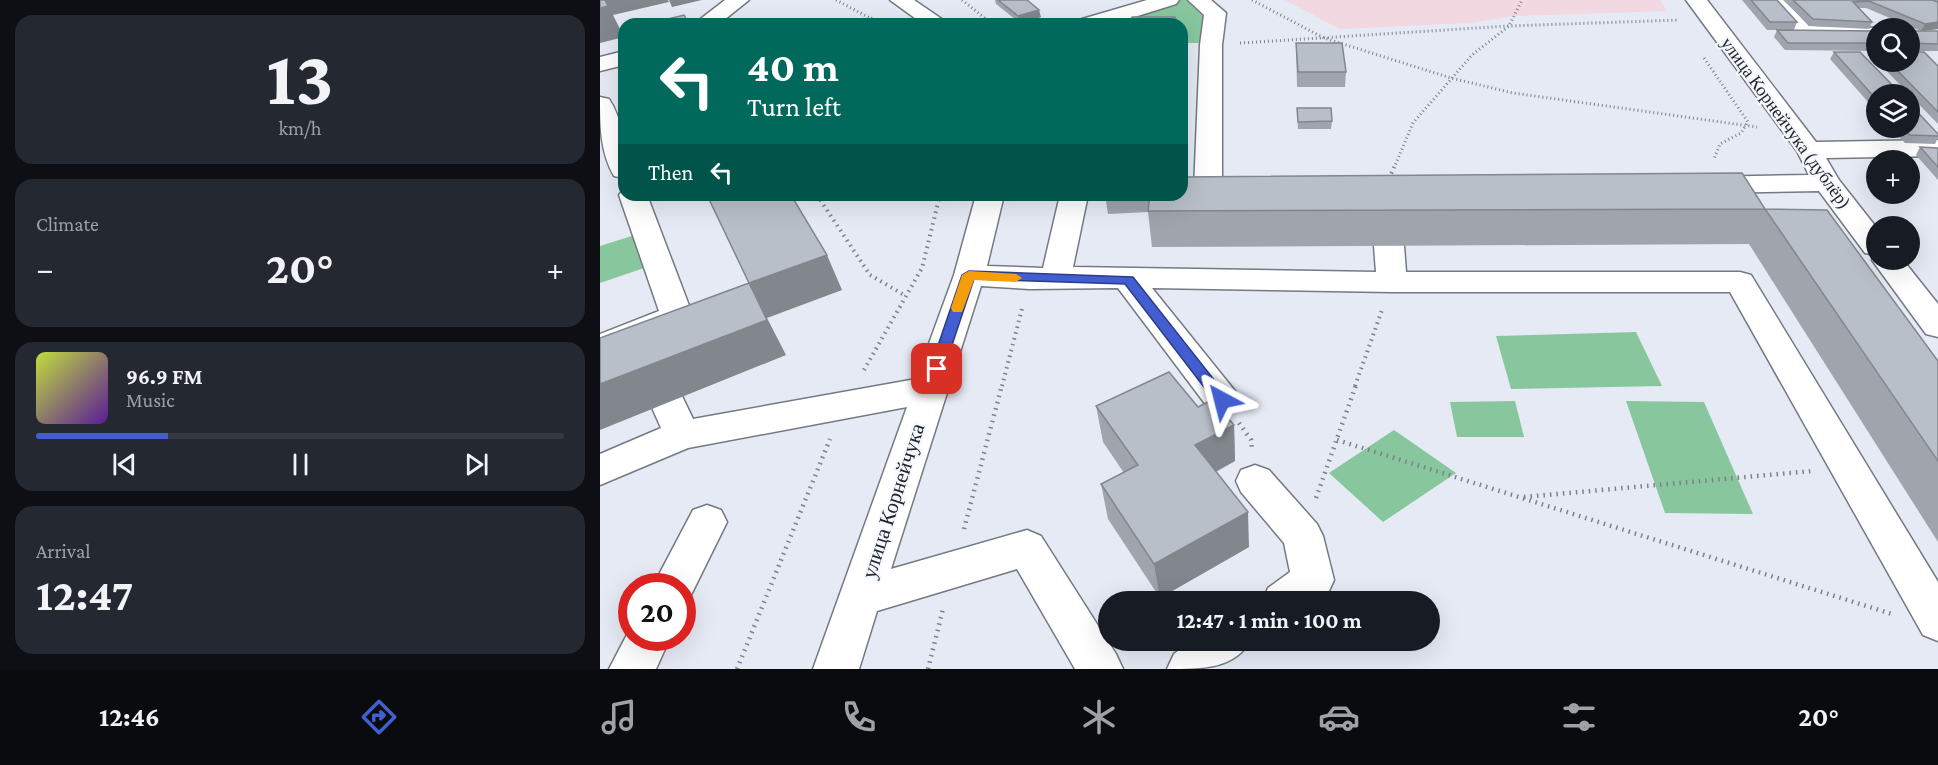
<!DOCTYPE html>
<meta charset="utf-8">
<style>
:root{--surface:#171b24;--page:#242831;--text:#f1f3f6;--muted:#9ea1a6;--line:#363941;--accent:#435ed1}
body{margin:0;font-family:"Crimson Pro",serif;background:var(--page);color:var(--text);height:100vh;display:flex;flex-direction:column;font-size:22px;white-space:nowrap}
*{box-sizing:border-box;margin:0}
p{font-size:20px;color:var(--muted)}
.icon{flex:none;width:33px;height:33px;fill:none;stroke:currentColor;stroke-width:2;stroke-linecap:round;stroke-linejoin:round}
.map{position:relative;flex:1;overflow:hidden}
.sheet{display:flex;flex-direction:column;gap:15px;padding:15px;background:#0d0f14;width:600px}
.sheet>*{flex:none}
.top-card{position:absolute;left:18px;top:18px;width:570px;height:183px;border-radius:18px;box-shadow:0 6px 24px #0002;background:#00695c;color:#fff;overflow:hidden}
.tools{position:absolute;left:1266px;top:18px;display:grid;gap:12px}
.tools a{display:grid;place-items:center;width:54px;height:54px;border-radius:50%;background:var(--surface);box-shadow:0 6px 24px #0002;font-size:30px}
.speed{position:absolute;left:18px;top:573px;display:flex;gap:12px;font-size:30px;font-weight:700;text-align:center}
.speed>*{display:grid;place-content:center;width:78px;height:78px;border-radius:50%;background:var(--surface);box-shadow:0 6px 24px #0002;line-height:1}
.speed .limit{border:9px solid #d22;background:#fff;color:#111}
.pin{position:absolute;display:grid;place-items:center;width:51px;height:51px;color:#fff;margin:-26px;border-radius:12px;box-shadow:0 3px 9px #0006}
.me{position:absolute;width:66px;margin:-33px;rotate:322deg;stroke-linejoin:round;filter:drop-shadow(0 0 4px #0008)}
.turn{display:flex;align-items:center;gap:21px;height:126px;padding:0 30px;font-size:27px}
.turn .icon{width:78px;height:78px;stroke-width:2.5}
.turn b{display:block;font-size:42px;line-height:51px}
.then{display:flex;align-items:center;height:57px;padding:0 30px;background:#0003;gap:12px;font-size:22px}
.big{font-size:45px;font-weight:700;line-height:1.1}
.sheet .card{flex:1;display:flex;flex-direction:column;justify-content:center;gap:9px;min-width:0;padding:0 21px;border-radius:18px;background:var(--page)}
.sheet .dial{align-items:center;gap:0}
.dial b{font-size:78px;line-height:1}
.song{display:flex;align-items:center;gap:18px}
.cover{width:72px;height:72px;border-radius:9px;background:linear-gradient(135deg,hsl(70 70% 55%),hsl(270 70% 35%))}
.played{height:6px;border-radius:3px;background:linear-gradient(90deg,var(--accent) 25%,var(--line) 25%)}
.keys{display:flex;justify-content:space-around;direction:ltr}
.heat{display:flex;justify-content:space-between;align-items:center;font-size:33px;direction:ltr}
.trip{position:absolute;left:498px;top:591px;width:342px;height:60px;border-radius:30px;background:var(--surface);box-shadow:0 6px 24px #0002;font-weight:700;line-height:60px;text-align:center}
.tab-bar{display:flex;height:96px;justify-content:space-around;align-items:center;background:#090b0e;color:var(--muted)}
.tab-bar .icon{width:42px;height:42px}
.tab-bar .current{color:var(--accent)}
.tab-bar b{font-size:27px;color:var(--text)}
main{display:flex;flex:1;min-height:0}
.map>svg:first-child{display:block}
.education{fill:#f2d8e1}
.green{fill:#88c79e}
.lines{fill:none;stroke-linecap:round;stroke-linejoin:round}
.minor-casing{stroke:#747982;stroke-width:3}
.path-far2{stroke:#7d8188;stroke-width:3;stroke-dasharray:1 3;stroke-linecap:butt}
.path-far1{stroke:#7d8188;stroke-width:4;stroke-dasharray:1.5 4.5;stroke-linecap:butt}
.path{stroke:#7d8188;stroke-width:4.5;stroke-dasharray:1.5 5;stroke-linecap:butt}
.minor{fill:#fff;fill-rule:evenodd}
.wall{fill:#9fa4ad}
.shaded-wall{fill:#82868d}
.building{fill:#b9bfc9;stroke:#82868d;stroke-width:1.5}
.route{fill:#435ed1;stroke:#2c3d88;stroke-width:1.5}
.slow{fill:#f59e0b}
.labels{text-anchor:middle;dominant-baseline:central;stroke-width:4.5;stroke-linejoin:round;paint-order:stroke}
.far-street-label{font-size:18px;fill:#222428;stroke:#f4f7fe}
.street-label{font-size:21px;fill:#222428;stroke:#f4f7fe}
</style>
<main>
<section class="sheet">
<div class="card dial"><b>13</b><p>km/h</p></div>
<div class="card"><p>Climate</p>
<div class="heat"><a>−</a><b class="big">20°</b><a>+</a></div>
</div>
<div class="card">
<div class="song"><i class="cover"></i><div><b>96.9 FM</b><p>Music</p></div></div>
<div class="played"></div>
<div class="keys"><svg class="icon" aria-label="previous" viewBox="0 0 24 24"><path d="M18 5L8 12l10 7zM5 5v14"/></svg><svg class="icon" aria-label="pause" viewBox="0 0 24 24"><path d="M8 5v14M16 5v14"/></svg><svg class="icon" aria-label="next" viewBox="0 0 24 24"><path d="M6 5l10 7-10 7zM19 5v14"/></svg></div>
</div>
<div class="card"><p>Arrival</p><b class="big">12:47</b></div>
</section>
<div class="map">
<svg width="1338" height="669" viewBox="0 0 1338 669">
<rect width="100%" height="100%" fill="#e5eaf5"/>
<path class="education" d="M685 0H1060L1067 11 916 16 870 23 740 29Z"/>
<path class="green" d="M578 0H590L610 15 605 43H582V24H500Z
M38 234 50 266 0 283V246Z
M1036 332 1062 386 911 389 896 336Z
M915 401 924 437H857L850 402Z
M1026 401 1104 402 1153 514 1065 513Z
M794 430 856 473 783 522 729 473Z"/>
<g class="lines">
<g class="minor-casing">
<path id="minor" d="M125 0H149L119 24H94Z
M290 0H314L349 24H323Z
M547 0H579L576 4 512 24H479L482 19Z
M588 0H611L626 13 622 45V181L648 183 652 189 648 195 638 197 598 195 594 189 600 45 604 15Z
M1086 0H1107L1216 142 1338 140V156L1226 158 1239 180 1276 227V260H1303L1338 304V337L1326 334 1272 260 1275 255 1265 253 1219 191 1104 193 1094 191 1090 185 1094 179 1104 177 1209 175 1197 151Z
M1162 0H1184L1209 26 1280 28H1276V41L1203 39 1195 37Z
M24 51V65L0 71V57Z
M0 97 9 99C25 123 24 150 24 178L14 176C0 152 0 124 0 97Z
M24 189V195H47L93 316 88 324 0 359V334L59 311 19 195Z
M376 195H404L387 266 443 268 460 195H488L473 267 776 272 774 246 778 239 789 237 800 239 804 246 806 272H1140L1151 275 1338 582V641L1323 635 1130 292H792L552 288 635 391 640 400 635 409 622 413 609 409 518 288 430 289 381 286 291 569 427 530 441 536 516 654 523 669H475L417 569 277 611 259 669H213L307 407 88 448 0 485V454L61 428 50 403 55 394 68 390 81 394 93 419 316 379 354 275Z
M655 465 669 470 717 524 723 536 734 580 728 593 717 602H662L668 588 690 572 684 543 641 492 636 481 641 470Z
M107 505 121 510 127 522 89 599 82 602V586H53L93 510Z
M32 625V638H70L56 669H9Z
M592 640H651C634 669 604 669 567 669L574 654Z"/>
</g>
<path class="path-far2" d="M236 0 281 24
M362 0 392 24
M652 0 724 38 851 78 913 93 1157 127
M244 24 273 18
M640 43 909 26 1079 20
M1104 58 1148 122 1141 133 1120 144 1114 159
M794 168 813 123 872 55 909 26 922 0"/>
<path class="path-far1" d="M789 179 794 167
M217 195 270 275 306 296
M264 370 322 268 340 195
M402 386 423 305
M755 386 782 310"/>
<path class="path" d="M639 423 651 440 652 451
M737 440 1292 614
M924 497 1212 471
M716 498 756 385
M364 529 402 385
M137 669 230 439
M328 669 343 609"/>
<use href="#minor" class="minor"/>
</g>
<path class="wall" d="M395 0H427L441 17 420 23 396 4Z
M1142 0H1177L1197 22 1194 30H1167Z
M1183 0H1338V29L1321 31H1338V51H1310V31H1321L1266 8H1259L1272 22 1269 29 1210 26Z
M1177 30 1276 31V51L1185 50 1174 37Z
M696 43 746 72 745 87H697Z
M1234 52 1276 94V111L1230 59Z
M1278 62H1310L1338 66V124Z
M697 108 732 121 731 129H698Z
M1291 128H1310L1338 134V138L1335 144 1305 143Z
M1320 147 1338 148V180L1316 155Z
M505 195H582L1165 209 1338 361V542L1149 244 552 247 548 212 508 214Z
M496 406 598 407 634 425 635 461 616 472 649 547 560 598 508 519 501 484 524 473 503 442Z"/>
<path class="shaded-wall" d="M5 0H68L69 2 13 15 24 37 0 43V8Z
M69 0H102L72 7Z
M439 10 441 17 420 23 418 16Z
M1338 22V29L1321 31 1325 24Z
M227 255 242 290 167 318 186 355 0 430V384L149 283Z
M634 425 635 461 598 481 595 445Z
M648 512 649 547 560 598 554 564Z"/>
<path class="building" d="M0 0H5L8 6 0 8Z
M398 0H427L439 10 418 16Z
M1151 0H1177L1197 22H1170Z
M1193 0H1332L1338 2V22L1325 24 1269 1 1253 2 1272 22 1213 19Z
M84 15 89 24H47Z
M532 17H575L574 24H531Z
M1177 30 1276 31V43H1188Z
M1310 31H1338V44L1310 43Z
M696 43H742L746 72H698Z
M1234 52H1260L1301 94H1276V99Z
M1310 52H1324L1338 66V112L1289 62H1310Z
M1310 104 1338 134V136L1310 135 1302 128H1310Z
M697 108H731L732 121 698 122Z
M1320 147 1338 148V167Z
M1142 173 1165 209 548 211 550 195H582V177Z
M107 195H191L227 255 149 283 167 320 0 384V338L149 283Z
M1165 209 1227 210 1338 361V461Z
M569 372 598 407 612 400 634 425 595 445 648 512 554 564 501 484 538 465 496 406Z"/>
<path class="route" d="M369 271 533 277 630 400 622 405 617 404 525 284 374 279 344 369 337 374 332 373 330 369 362 275Z"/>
<path class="slow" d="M369 271 416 274 422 278 416 282 374 280 362 312H353L351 308 362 275Z"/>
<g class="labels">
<g class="far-street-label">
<text transform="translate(1186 123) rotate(54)">улица Корнейчука (дублёр)</text>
</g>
<g class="street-label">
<text transform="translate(293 501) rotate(-72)">улица Корнейчука</text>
</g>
</g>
</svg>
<div class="tools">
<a><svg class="icon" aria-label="search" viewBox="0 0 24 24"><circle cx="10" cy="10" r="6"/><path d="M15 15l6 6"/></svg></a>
<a><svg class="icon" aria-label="layers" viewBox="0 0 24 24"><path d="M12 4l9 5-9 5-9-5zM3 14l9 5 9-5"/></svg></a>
<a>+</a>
<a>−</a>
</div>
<div class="speed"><div class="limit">20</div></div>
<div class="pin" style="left:337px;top:369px;background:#d93025"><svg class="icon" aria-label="arrive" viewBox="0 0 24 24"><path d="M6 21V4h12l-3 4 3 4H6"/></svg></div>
<svg class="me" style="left:622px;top:400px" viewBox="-20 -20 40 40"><path d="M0-17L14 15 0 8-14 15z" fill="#435ed1" stroke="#fff" stroke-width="4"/></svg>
<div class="trip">12:47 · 1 min · 100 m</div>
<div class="top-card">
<div class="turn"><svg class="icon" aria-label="left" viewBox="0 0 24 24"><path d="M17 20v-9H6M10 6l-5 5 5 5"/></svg><div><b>40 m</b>Turn left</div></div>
<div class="then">Then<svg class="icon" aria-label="left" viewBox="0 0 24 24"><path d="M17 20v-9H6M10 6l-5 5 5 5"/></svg></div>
</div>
</div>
</main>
<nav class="tab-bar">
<b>12:46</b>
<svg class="icon current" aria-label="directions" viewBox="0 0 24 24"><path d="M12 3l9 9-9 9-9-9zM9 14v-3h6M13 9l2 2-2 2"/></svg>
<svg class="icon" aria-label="music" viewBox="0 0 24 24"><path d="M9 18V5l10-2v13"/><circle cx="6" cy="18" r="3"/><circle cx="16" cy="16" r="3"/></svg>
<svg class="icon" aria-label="phone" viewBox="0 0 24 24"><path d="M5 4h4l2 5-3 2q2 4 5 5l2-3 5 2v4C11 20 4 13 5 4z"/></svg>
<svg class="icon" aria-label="climate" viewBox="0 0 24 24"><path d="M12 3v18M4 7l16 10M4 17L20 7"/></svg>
<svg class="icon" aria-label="car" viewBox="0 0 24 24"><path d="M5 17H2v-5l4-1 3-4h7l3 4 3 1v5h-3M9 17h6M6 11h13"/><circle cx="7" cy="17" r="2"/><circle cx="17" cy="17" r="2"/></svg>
<svg class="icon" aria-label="filters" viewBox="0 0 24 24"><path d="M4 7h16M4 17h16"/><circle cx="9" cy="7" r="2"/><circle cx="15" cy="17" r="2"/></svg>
<b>20°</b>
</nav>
